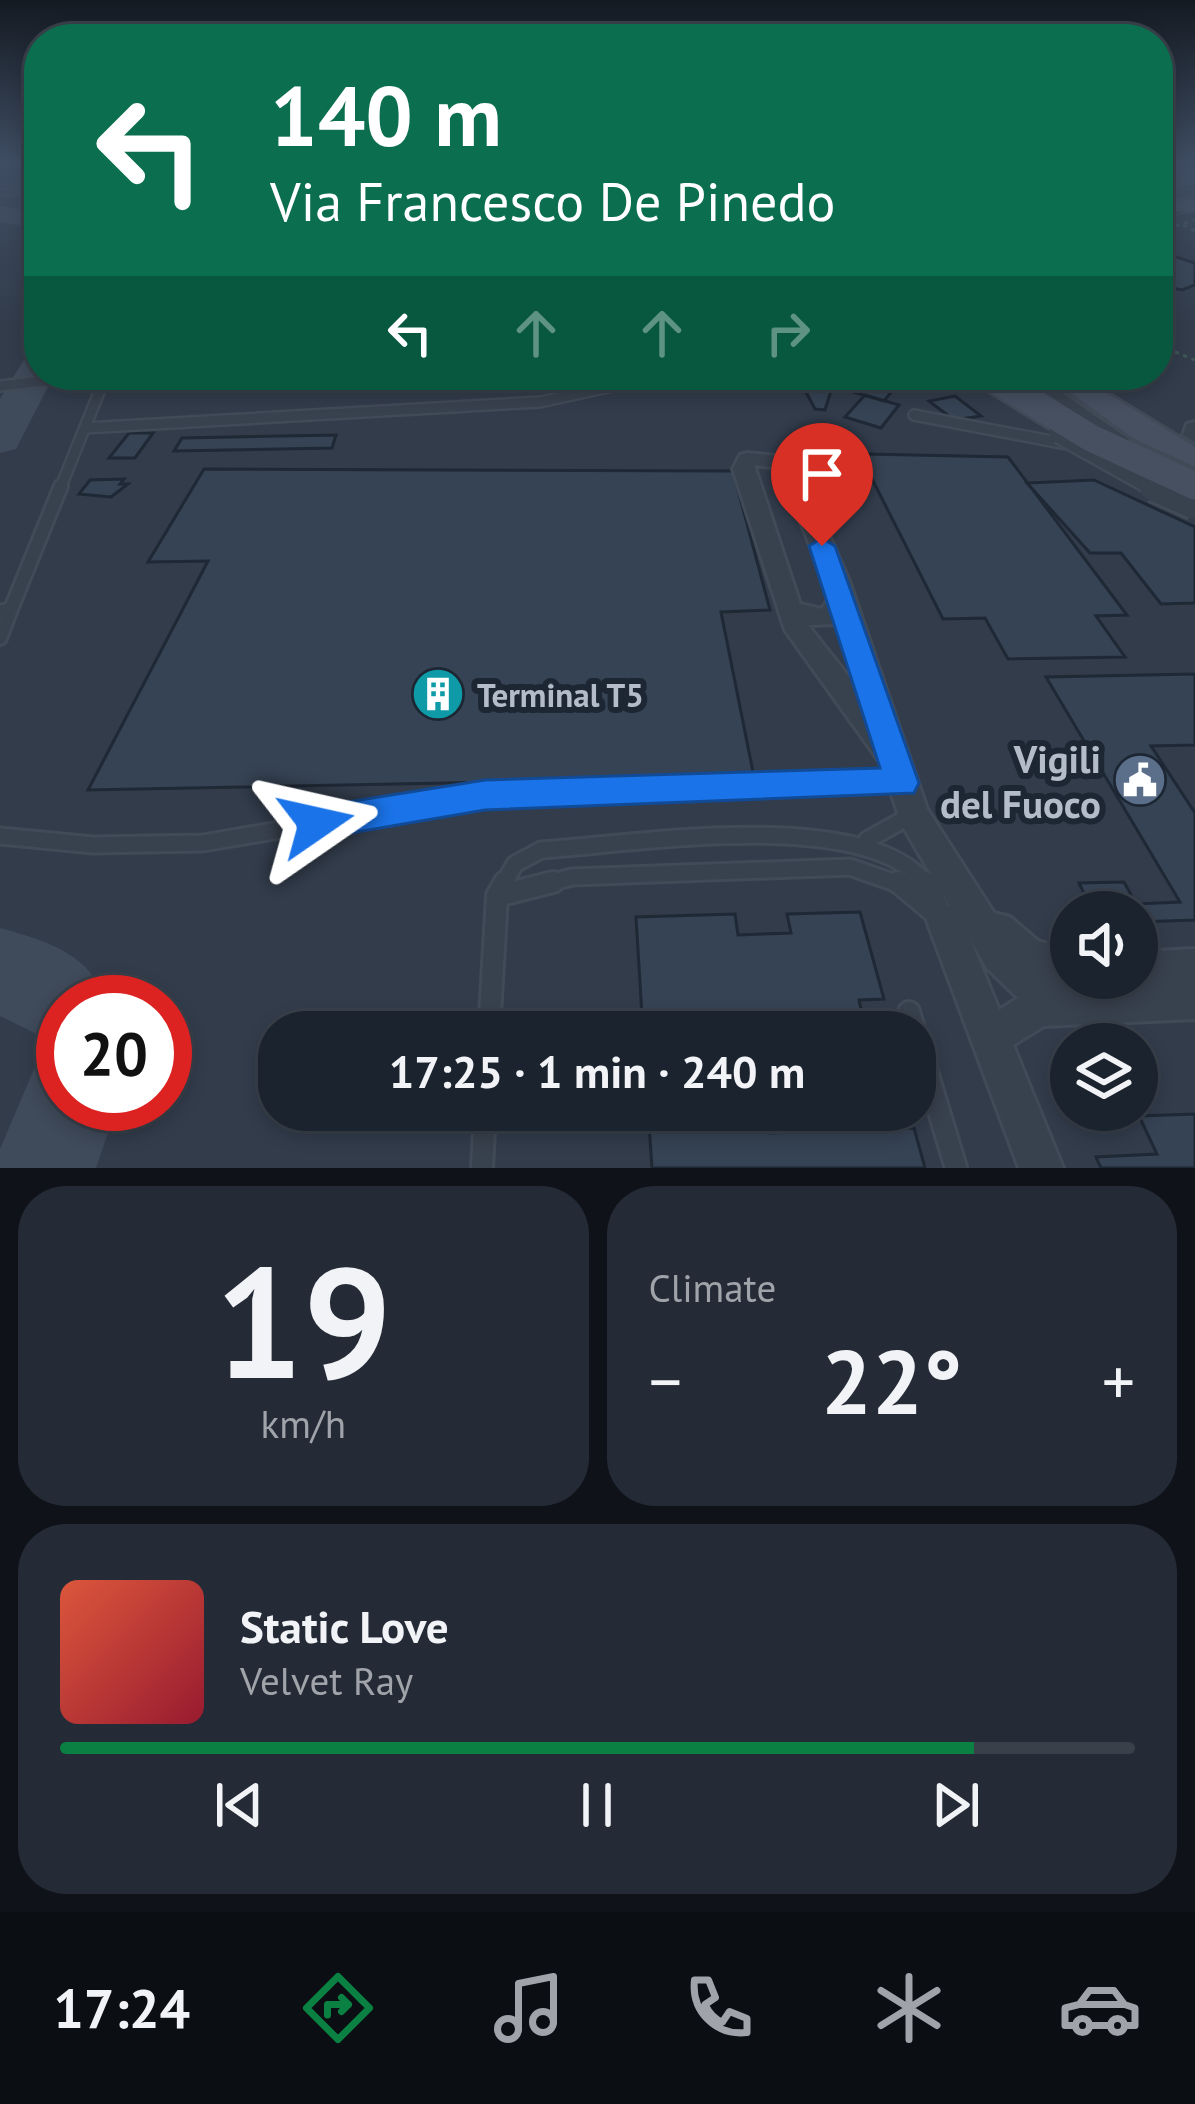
<!DOCTYPE html>
<meta charset="utf-8">
<style>
:root{--surface:#1b232e;--page:#242b36;--text:#f1f3f6;--muted:#a0a4aa;--line:#39404a;--accent:#0b8043}
body{margin:0;font-family:"PT Sans",sans-serif;background:var(--page);color:var(--text);height:100vh;display:flex;flex-direction:column;font-size:45px;white-space:nowrap}
*{box-sizing:border-box;margin:0}
p{font-size:39px;color:var(--muted)}
.icon{flex:none;width:66px;height:66px;fill:none;stroke:currentColor;stroke-width:2;stroke-linecap:round;stroke-linejoin:round}
.map{position:relative;height:1168px;overflow:hidden}
.side{display:flex;flex-direction:column;gap:18px;padding:18px;background:#0f1319;flex:1}
.side>*{flex:none}
.guide{position:absolute;left:24px;top:24px;width:1149px;height:366px;border-radius:48px;box-shadow:0 6px 18px #0003,0 0 0 3px var(--line);background:#0b6e4f;color:#fff;overflow:hidden}
.buttons{position:absolute;left:1050px;top:891px;display:grid;gap:24px}
.buttons a{display:grid;place-items:center;width:108px;height:108px;border-radius:50%;background:var(--surface);box-shadow:0 6px 18px #0003,0 0 0 3px var(--line);font-size:60px}
.speed{position:absolute;left:36px;top:975px;display:flex;gap:24px;font-size:60px;font-weight:700;text-align:center}
.speed>*{display:grid;place-content:center;width:156px;height:156px;border-radius:50%;background:var(--surface);box-shadow:0 6px 18px #0003,0 0 0 3px var(--line);line-height:1}
.speed .limit{border:18px solid #d22;background:#fff;color:#111}
.pin{position:absolute;display:grid;place-items:center;width:102px;height:102px;color:#fff;margin:-123px -51px;border-radius:50% 50% 50% 0;rotate:-45deg;box-shadow:0 0 12px #0007}
.pin .icon{rotate:45deg}
.me{position:absolute;width:132px;margin:-66px;rotate:79deg;stroke-linejoin:round;filter:drop-shadow(0 0 9px #0008)}
.turn{display:flex;align-items:center;gap:42px;height:252px;padding:0 48px;font-size:54px}
.turn .icon{width:156px;height:156px;stroke-width:2.5}
.turn b{display:block;font-size:84px;line-height:102px}
.lanes{display:flex;align-items:center;height:114px;padding:0 48px;background:#0003;justify-content:center;gap:60px;direction:ltr}
.lanes .off{opacity:.35}
.big{font-size:90px;font-weight:700;line-height:1.1}
.side .tile{flex:1;display:flex;flex-direction:column;justify-content:center;gap:18px;min-width:0;padding:0 42px;border-radius:48px;background:var(--page)}
.side .dial{align-items:center;gap:0}
.dial b{font-size:156px;line-height:1}
.song{display:flex;align-items:center;gap:36px}
.cover{width:144px;height:144px;border-radius:18px;background:linear-gradient(135deg,hsl(10 70% 55%),hsl(350 70% 35%))}
.played{height:12px;border-radius:6px;background:linear-gradient(90deg,var(--accent) 85%,var(--line) 85%)}
.keys{display:flex;justify-content:space-around;direction:ltr}
.heat{display:flex;justify-content:space-between;align-items:center;font-size:66px;direction:ltr}
.side .tiles{flex:1;display:grid;gap:18px;grid-template-columns:1fr 1fr}
.tile:last-child{grid-column:span 2}
.trip{position:absolute;left:258px;top:1011px;width:678px;height:120px;border-radius:48px;background:var(--surface);box-shadow:0 6px 18px #0003,0 0 0 3px var(--line);font-weight:700;line-height:120px;text-align:center}
.dock{display:flex;height:192px;justify-content:space-around;align-items:center;background:#0b0e12;color:var(--muted)}
.dock .icon{width:84px;height:84px}
.dock .selected{color:var(--accent)}
.dock b{font-size:54px;color:var(--text)}
.map>svg:first-child{display:block}
.airport{fill:#323c4b;fill-rule:evenodd}
.lines{fill:none;stroke-linecap:round;stroke-linejoin:round}
.taxiway{fill:#3f4a5a;fill-rule:evenodd}
.building{fill:#364354;stroke:#1f2835;stroke-width:3}
.service-far4-casing{stroke:#414a57;stroke-width:9}
.service-far3-casing{stroke:#414a57;stroke-width:14}
.service-far2-casing{stroke:#414a57;stroke-width:18}
.service-far1-casing{stroke:#414a57;stroke-width:21}
.service-casing{stroke:#414a57;stroke-width:26}
.minor-casing{stroke:#414a57;stroke-width:6}
.tertiary-casing{stroke:#414a57;stroke-width:6}
.secondary-casing{stroke:#414a57;stroke-width:6}
.path{stroke:#3f5557;stroke-width:3;stroke-dasharray:4.5 4.5;stroke-linecap:butt}
.service-far4{stroke:#38414e;stroke-width:6}
.service-far3{stroke:#38414e;stroke-width:9}
.service-far2{stroke:#38414e;stroke-width:12}
.service-far1{stroke:#38414e;stroke-width:15}
.service{stroke:#38414e;stroke-width:20}
.minor{fill:#38414e;fill-rule:evenodd}
.tertiary{fill:#38414e;fill-rule:evenodd}
.secondary{fill:#465061;fill-rule:evenodd}
.service-bridge-casing{stroke:#414a57;stroke-width:14;stroke-linecap:butt}
.tertiary-bridge-far1-casing{stroke:#414a57;stroke-width:27;stroke-linecap:butt}
.tertiary-bridge-casing{stroke:#414a57;stroke-width:36;stroke-linecap:butt}
.secondary-bridge-far1-casing{stroke:#414a57;stroke-width:20;stroke-linecap:butt}
.secondary-bridge-casing{stroke:#414a57;stroke-width:32;stroke-linecap:butt}
.path-bridge{stroke:#3f5557;stroke-width:3;stroke-dasharray:4.5 4.5;stroke-linecap:butt}
.service-bridge{stroke:#38414e;stroke-width:9}
.tertiary-bridge-far1{stroke:#38414e;stroke-width:22}
.tertiary-bridge{stroke:#38414e;stroke-width:30}
.secondary-bridge-far1{stroke:#465061;stroke-width:16}
.secondary-bridge{stroke:#465061;stroke-width:27}
.route{fill:#1a73e8;stroke:#114b97;stroke-width:3}
.labels{text-anchor:middle;dominant-baseline:central;stroke-width:12;stroke-linejoin:round;paint-order:stroke}
.poi-label{font-size:33px;font-weight:bold;fill:#b4bcc9;stroke:#1d2633;text-anchor:start}
.near-poi-label{font-size:39px;font-weight:bold;fill:#b4bcc9;stroke:#1d2633;text-anchor:end}
</style>
<div class="map">
<svg width="1195" height="1168" viewBox="0 0 1195 1168">
<rect width="100%" height="100%" fill="#242f3e"/>
<path class="airport" d="M0 162H39V375H1158V162H1195V1168H0ZM1071 912H1137V978H1071ZM63 1002H165V1104H63ZM279 1032H915V1110H279ZM1071 1044H1137V1110H1071Z"/>
<g class="lines">
<path class="taxiway" d="M0 206 39 212V228L0 222Z
M39 354V375H54L16 449 0 453V399L25 358Z
M0 928C50 942 88 953 108 1002H63V1047L0 1016Z
M63 1057V1104H118L96 1168H0V1149L34 1069Z"/>
</g>
<path class="building" d="M1158 251 1195 263V285L1182 290 1158 285Z
M797 375H836L825 410 815 409Z
M865 375H882L901 380 884 401 850 391Z
M865 395 899 405 881 428 845 417Z
M955 396 981 416 954 420 929 401Z
M129 433H153L135 458H109Z
M336 435 332 448 174 451 182 438Z
M865 454 1008 457 1127 615 1096 616 1125 657 1008 659 985 618 943 619 867 469 852 470 845 455Z
M204 469 733 471 770 610 721 612 754 777 88 790 208 561 148 562Z
M124 479 120 484H128L111 497 79 494 90 480Z
M1094 480 1195 527V603L1161 604 1121 553H1090L1027 483Z
M1195 674V745L1151 746 1195 813V920L1137 922V912H1093L1079 883 1124 882 1136 904 1180 902 1046 677Z
M860 912 884 999 859 1000 863 1018H837L820 1032H810L802 1022 789 1032H643L636 917 735 914 738 935 791 933 787 914Z
M648 1110H765L769 1133 914 1128 925 1168H652Z
M1195 1114V1168H1101L1096 1157 1157 1154 1139 1116Z"/>
<g class="lines">
<g class="service-far4-casing">
<path id="service-far4" d="M1158 172 1195 167
M0 193 39 190
M1158 200 1195 191
M1158 218 1183 209"/>
</g>
<g class="service-far3-casing">
<path id="service-far3" d="M0 386 95 375
M914 415 1077 446
M85 428 540 402 664 375
M60 489 106 375"/>
</g>
<g class="service-far2-casing">
<path id="service-far2" d="M0 612 11 609 61 486
M0 638 11 609"/>
</g>
<g class="service-far1-casing">
<path id="service-far1" d="M0 836 93 845 203 843 485 795 900 783
M867 840 912 815
M503 885 515 864 541 850C634 844 867 805 927 885
M541 885 572 877 850 867 901 885"/>
</g>
<g class="service-casing">
<path id="service" d="M505 882 497 896 553 882
M898 882 945 921 925 882
M909 1012 956 1168
M489 1032 497 896
M482 1168 485 1110"/>
</g>
<g class="minor-casing">
<path id="minor" d="M747 453 785 457 802 474 849 581 927 809 994 913 1010 917 1038 941 1071 951V978H1086L1073 986 1126 984 1122 978H1137V952L1195 949V1019L1044 1026 1013 1045 1063 1168H1019L927 921 933 909 950 906 902 825 882 765 785 630 733 469 740 455ZM754 465 772 467 783 476 830 597 822 609 800 604ZM838 624 859 690 808 625ZM970 939 987 968 1018 998 999 1010Z"/>
</g>
<g class="tertiary-casing">
<path id="tertiary" d="M1195 422V442L1183 435 1187 424Z"/>
</g>
<g class="secondary-casing">
<path id="secondary" d="M1195 200V210L1158 214V204Z
M1047 375H1077L1195 447V467L1133 438Z"/>
</g>
<path class="path" d="M1183 225 1195 231
M1158 345 1195 360"/>
<use href="#service-far4" class="service-far4"/>
<use href="#service-far3" class="service-far3"/>
<use href="#service-far2" class="service-far2"/>
<use href="#service-far1" class="service-far1"/>
<use href="#service" class="service"/>
<use href="#minor" class="minor"/>
<use href="#tertiary" class="tertiary"/>
<use href="#secondary" class="secondary"/>
<g class="service-bridge-casing">
<path id="service-bridge" d="M1032 378 1125 442"/>
</g>
<g class="tertiary-bridge-far1-casing">
<path id="tertiary-bridge-far1" d="M1060 432 1162 489"/>
</g>
<g class="tertiary-bridge-casing">
<path id="tertiary-bridge" d="M1155 486 1195 504"/>
</g>
<g class="secondary-bridge-far1-casing">
<path id="secondary-bridge-far1" d="M1158 183 1195 175"/>
</g>
<g class="secondary-bridge-casing">
<path id="secondary-bridge" d="M988 375 1091 438 1195 486"/>
</g>
<path class="path-bridge" d="M1158 231 1195 220"/>
<use href="#service-bridge" class="service-bridge"/>
<use href="#tertiary-bridge-far1" class="tertiary-bridge-far1"/>
<use href="#tertiary-bridge" class="tertiary-bridge"/>
<use href="#secondary-bridge-far1" class="secondary-bridge-far1"/>
<use href="#secondary-bridge" class="secondary-bridge"/>
</g>
<linearGradient id="sky" x2="0" y2="1"><stop stop-color="#141a22"/><stop offset="0.5" stop-color="#3f4d63"/><stop offset="1" stop-color="#3f4d63" stop-opacity="0"/></linearGradient>
<rect width="1195" height="326" fill="url(#sky)"/>
<path class="route" d="M822 538 835 546 919 783 914 793 485 810 316 839 303 834 298 823 303 811 316 807 485 780 880 768 809 546Z"/>
<defs>
<g id="building-disc" transform="scale(2.7)"><circle r="9.5" fill="#0f9aa8" stroke="#1d2633"/><path d="M-4-6H4V6H1V3H-1V6H-4ZM-2.5-4.3h1.7v1.8h-1.7ZM.8-4.3h1.7v1.8H.8ZM-2.5-1h1.7V.8h-1.7ZM.8-1h1.7V.8H.8Z" fill="#fff"/></g>
<g id="civic-disc" transform="scale(2.7)"><circle r="9.5" fill="#5c6f8a" stroke="#1d2633"/><path d="M-.6-6.5H3V-4.5H.6V-3L4-1V1h2V6H-6V1h2V-1L-.6-3ZM-1.2 2.5V6h2.4V2.5Z" fill="#fff"/></g>
</defs>
<g fill-rule="evenodd">
<use href="#building-disc" x="438" y="694"/>
<use href="#civic-disc" x="1140" y="780"/>
</g>
<g class="labels">
<g class="poi-label">
<text x="477" y="694">Terminal T5</text>
</g>
<g class="near-poi-label">
<text x="1101" y="758">Vigili<tspan x="1101" dy="45">del Fuoco</tspan></text>
</g>
</g>
</svg>
<div class="buttons">
<a><svg class="icon" aria-label="sound" viewBox="0 0 24 24"><path d="M4 9h4l5-4v14l-5-4H4zM17 9q2 3 0 6"/></svg></a>
<a><svg class="icon" aria-label="layers" viewBox="0 0 24 24"><path d="M12 4l9 5-9 5-9-5zM3 14l9 5 9-5"/></svg></a>
</div>
<div class="speed"><div class="limit">20</div></div>
<div class="pin" style="left:822px;top:546px;background:#d93025"><svg class="icon" aria-label="arrive" viewBox="0 0 24 24"><path d="M6 21V4h12l-3 4 3 4H6"/></svg></div>
<svg class="me" style="left:316px;top:823px" viewBox="-20 -20 40 40"><path d="M0-17L14 15 0 8-14 15z" fill="#1a73e8" stroke="#fff" stroke-width="4"/></svg>
<div class="trip">17:25 · 1 min · 240 m</div>
<div class="guide">
<div class="turn"><svg class="icon" aria-label="left" viewBox="0 0 24 24"><path d="M17 20v-9H6M10 6l-5 5 5 5"/></svg><div><b>140 m</b>Via Francesco De Pinedo</div></div>
<div class="lanes"><svg class="icon" aria-label="left" viewBox="0 0 24 24"><path d="M17 20v-9H6M10 6l-5 5 5 5"/></svg><svg class="icon off" aria-label="ahead" viewBox="0 0 24 24"><path d="M12 20V5M6 11l6-6 6 6"/></svg><svg class="icon off" aria-label="ahead" viewBox="0 0 24 24"><path d="M12 20V5M6 11l6-6 6 6"/></svg><svg class="icon off" aria-label="right" viewBox="0 0 24 24"><path d="M7 20v-9h11M14 6l5 5-5 5"/></svg></div>
</div>
</div>
<section class="side">
<div class="tiles">
<div class="tile dial"><b>19</b><p>km/h</p></div>
<div class="tile"><p>Climate</p>
<div class="heat"><a>−</a><b class="big">22°</b><a>+</a></div>
</div>
<div class="tile">
<div class="song"><i class="cover"></i><div><b>Static Love</b><p>Velvet Ray</p></div></div>
<div class="played"></div>
<div class="keys"><svg class="icon" aria-label="previous" viewBox="0 0 24 24"><path d="M18 5L8 12l10 7zM5 5v14"/></svg><svg class="icon" aria-label="pause" viewBox="0 0 24 24"><path d="M8 5v14M16 5v14"/></svg><svg class="icon" aria-label="next" viewBox="0 0 24 24"><path d="M6 5l10 7-10 7zM19 5v14"/></svg></div>
</div>
</div>
</section>
<nav class="dock">
<b>17:24</b>
<svg class="icon selected" aria-label="directions" viewBox="0 0 24 24"><path d="M12 3l9 9-9 9-9-9zM9 14v-3h6M13 9l2 2-2 2"/></svg>
<svg class="icon" aria-label="music" viewBox="0 0 24 24"><path d="M9 18V5l10-2v13"/><circle cx="6" cy="18" r="3"/><circle cx="16" cy="16" r="3"/></svg>
<svg class="icon" aria-label="phone" viewBox="0 0 24 24"><path d="M5 4h4l2 5-3 2q2 4 5 5l2-3 5 2v4C11 20 4 13 5 4z"/></svg>
<svg class="icon" aria-label="climate" viewBox="0 0 24 24"><path d="M12 3v18M4 7l16 10M4 17L20 7"/></svg>
<svg class="icon" aria-label="car" viewBox="0 0 24 24"><path d="M5 17H2v-5l4-1 3-4h7l3 4 3 1v5h-3M9 17h6M6 11h13"/><circle cx="7" cy="17" r="2"/><circle cx="17" cy="17" r="2"/></svg>
</nav>
